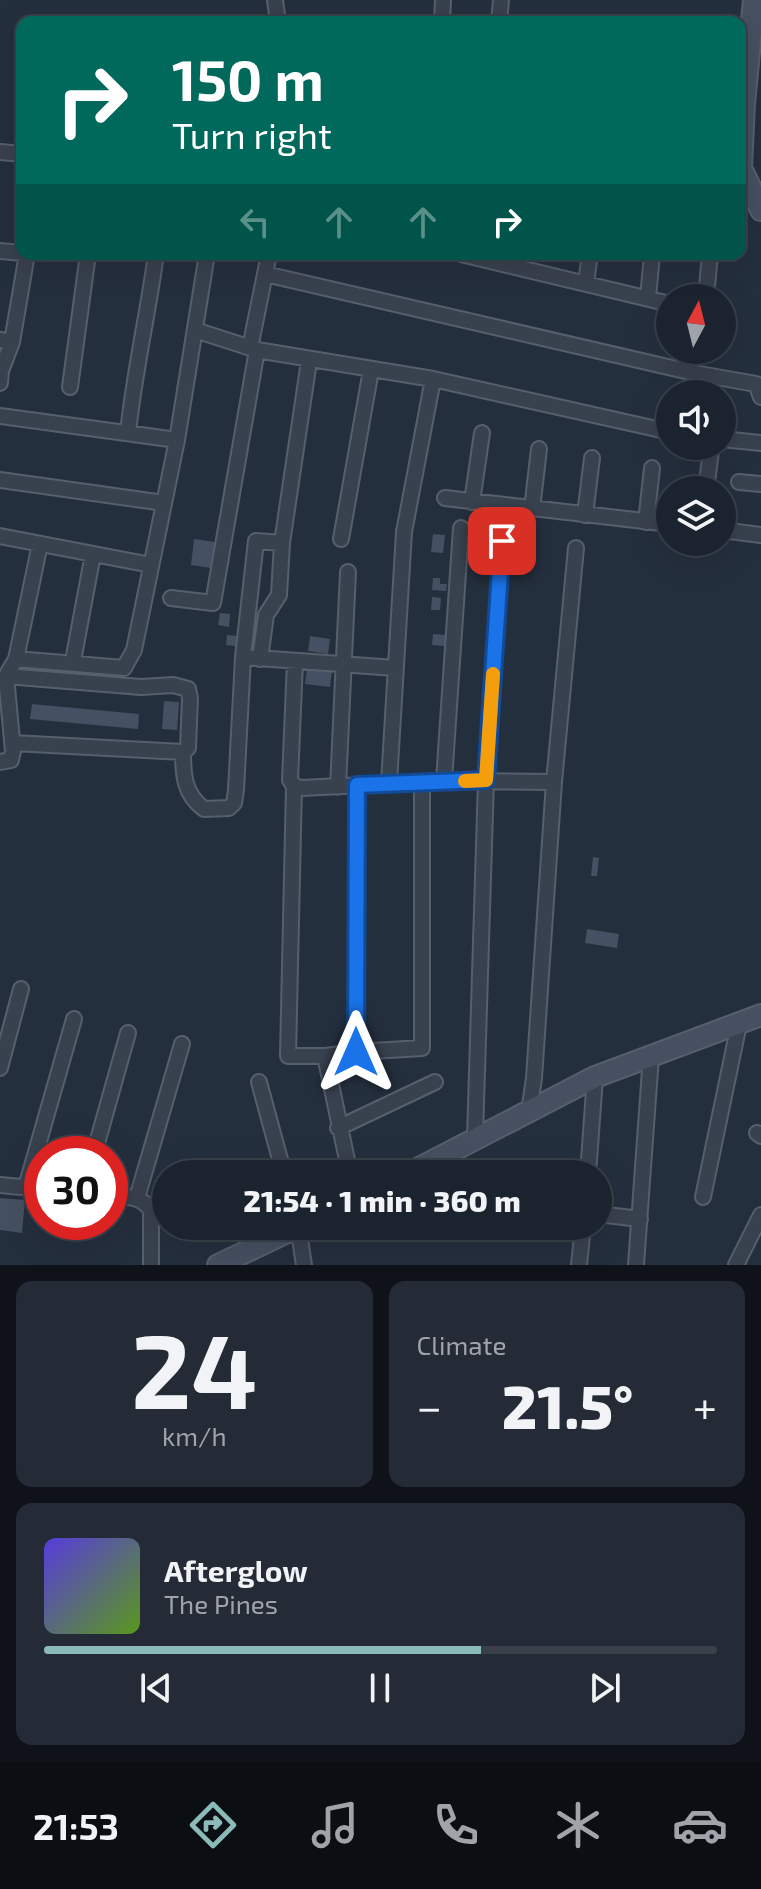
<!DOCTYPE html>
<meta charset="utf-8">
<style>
:root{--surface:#1b232e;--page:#242b36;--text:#f1f3f6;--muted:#a0a4aa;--line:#39404a;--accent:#8bbbb9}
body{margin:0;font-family:"Exo 2",sans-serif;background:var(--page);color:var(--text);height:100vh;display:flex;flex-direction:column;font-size:30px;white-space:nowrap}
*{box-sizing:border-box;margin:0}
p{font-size:26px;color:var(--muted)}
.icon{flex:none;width:44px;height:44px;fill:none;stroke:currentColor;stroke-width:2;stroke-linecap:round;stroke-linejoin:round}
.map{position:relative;height:1265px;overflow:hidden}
.details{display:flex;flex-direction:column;gap:16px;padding:16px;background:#0f1319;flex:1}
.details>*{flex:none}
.top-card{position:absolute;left:16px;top:16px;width:730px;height:244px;border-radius:16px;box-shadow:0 8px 32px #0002,0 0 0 2px var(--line);background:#00695c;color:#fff;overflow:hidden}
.needle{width:52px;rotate:7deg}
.buttons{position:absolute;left:656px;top:284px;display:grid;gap:16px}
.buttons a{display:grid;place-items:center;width:80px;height:80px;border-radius:50%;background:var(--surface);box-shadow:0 8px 32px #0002,0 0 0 2px var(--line);font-size:40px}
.speed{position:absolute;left:24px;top:1136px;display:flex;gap:16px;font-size:40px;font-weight:700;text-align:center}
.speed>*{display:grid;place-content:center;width:104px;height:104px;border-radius:50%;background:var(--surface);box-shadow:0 8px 32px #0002,0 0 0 2px var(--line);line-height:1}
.speed .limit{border:12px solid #d22;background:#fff;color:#111}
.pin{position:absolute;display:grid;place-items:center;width:68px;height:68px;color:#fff;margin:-34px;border-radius:16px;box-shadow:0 4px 12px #0006}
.me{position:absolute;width:88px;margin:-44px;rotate:0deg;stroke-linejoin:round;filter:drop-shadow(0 0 6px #0008)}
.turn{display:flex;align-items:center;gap:28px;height:168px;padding:0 24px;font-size:36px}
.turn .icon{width:104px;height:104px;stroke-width:2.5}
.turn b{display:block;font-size:56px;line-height:68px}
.lanes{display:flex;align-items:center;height:76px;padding:0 24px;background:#0003;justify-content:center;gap:40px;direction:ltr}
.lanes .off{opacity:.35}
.big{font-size:60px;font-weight:800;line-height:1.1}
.details .card{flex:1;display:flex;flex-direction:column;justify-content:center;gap:12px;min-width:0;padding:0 28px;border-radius:16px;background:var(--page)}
.details .dial{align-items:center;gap:0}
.dial b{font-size:104px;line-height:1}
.song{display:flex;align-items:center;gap:24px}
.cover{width:96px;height:96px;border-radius:12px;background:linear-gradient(135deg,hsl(250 70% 55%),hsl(90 70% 35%))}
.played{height:8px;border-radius:4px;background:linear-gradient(90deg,var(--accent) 65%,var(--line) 65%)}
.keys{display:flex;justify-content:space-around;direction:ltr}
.heat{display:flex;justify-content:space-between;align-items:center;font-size:44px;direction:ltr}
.details .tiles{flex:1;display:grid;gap:16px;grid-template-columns:1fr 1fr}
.card:last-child{grid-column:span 2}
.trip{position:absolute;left:152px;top:1160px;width:460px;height:80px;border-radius:40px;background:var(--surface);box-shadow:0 8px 32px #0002,0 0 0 2px var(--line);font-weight:800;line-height:80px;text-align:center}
.dock{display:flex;height:128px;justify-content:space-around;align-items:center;background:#0b0e12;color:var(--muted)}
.dock .icon{width:56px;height:56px}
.dock .current{color:var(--accent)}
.dock b{font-size:36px;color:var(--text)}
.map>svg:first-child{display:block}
.building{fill:#455162}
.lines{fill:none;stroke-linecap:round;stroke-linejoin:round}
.street-casing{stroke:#565f6c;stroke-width:18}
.secondary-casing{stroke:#565f6c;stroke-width:24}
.street{stroke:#38414e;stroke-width:14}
.secondary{stroke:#465061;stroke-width:20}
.route-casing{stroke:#114b97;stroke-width:20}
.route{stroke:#1a73e8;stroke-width:14}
.slow{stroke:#f59e0b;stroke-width:14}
</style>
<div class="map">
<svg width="761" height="1265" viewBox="0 0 761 1265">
<rect width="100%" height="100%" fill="#242f3e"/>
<path class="building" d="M433 534 445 535 443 553 431 552Z
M194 539 215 542 211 568 191 565Z
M433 578H440V584H447L446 591 432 590Z
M432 597 441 598 440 610H431Z
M220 613 230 614 229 627 218 625Z
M433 634 446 635V646L432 645Z
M227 635 237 636 236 646 226 645Z
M310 636 330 639 328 654 308 651Z
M307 667 332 670 330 687 305 684Z
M164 701 179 702 177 730 162 729Z
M32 704 139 714 138 729 30 719Z
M593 857 599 858 597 876H591Z
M587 929 619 934 617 948 585 943Z
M0 1198 25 1200 22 1233 0 1230Z"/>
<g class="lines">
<g class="street-casing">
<path id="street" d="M275 0 278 22
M442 22 443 0
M499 22 501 0
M0 152 22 154
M0 251 22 253
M461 254 670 304
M265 274 694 373 756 384 761 397
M586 283 590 254
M648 298 652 254
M706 298 710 254
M195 330 257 350 433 379 670 432
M0 340 12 342 27 254
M250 348 269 254
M309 361 282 543 256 541 243 657 395 668
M0 383 1 371 12 342
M70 387 88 254
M0 416 177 440
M128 433C134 373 148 314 156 254
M722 439 761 443
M0 480 164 503
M739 482 761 484
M706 490 711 451
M445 498 670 524
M472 502 482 433
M532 509 539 449
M585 515 592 458
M646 522 652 468
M722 530 761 535
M0 536 151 565
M341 539 371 370
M171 598 213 603 257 350
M16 659 124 668 134 650 177 440 207 254
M260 659 266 615 279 595 282 543
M73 661 93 554
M295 662 290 780 294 786 301 788 444 781 554 782
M6 676 141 687 173 685 188 689 190 698 188 748 183 752 13 743
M183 752C183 775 184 794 204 809L229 808 234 803 236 790 243 657
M0 762 11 760 13 751 6 676 16 659 40 544
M444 781 461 528
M389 783 404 532 433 379
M357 785 356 1052 422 1048V782
M294 786 288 1056H325L350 1174
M338 787 348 572
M325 1056 356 1052
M0 1068 21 989
M259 1082 284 1174
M529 1112 534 1078 554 782 576 548
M338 1128 435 1082
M757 1133 761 1136
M475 1137 486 780 502 541
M94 1154 128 1033
M588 1174 595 1077
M0 1185 42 1189
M26 1187 74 1019
M110 1196C126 1197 142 1195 151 1211V1265
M703 1197 739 1024
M137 1198 182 1044
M598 1214 640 1219
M298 1226 304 1265
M579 1265 583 1226
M636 1265 651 1056
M736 1265 761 1215"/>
</g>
<g class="secondary-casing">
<path id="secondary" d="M754 0 744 104 741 168 761 210
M408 1174 595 1077 761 1015
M218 1265 300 1226"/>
</g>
<use href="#street" class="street"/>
<use href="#secondary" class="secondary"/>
</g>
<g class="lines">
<g class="route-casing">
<path id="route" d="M356 1052 357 785 486 780 502 541"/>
</g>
<use href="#route" class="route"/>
<path class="slow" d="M465 781 486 780 493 674"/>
</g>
</svg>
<div class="buttons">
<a><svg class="needle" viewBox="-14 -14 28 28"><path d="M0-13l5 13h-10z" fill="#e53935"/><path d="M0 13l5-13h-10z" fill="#a0a4aa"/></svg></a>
<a><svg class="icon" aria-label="sound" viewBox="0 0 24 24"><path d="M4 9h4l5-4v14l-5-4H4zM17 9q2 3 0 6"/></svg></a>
<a><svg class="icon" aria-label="layers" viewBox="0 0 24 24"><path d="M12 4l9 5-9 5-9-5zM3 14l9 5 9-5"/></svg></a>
</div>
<div class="speed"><div class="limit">30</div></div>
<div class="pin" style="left:502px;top:541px;background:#d93025"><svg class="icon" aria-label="arrive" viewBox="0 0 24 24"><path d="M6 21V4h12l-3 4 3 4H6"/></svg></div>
<svg class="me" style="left:356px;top:1052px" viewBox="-20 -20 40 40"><path d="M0-17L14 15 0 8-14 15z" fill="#1a73e8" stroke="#fff" stroke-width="4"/></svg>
<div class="trip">21:54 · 1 min · 360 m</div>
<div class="top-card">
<div class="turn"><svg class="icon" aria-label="right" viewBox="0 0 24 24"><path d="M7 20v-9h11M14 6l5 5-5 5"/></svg><div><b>150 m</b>Turn right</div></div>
<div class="lanes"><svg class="icon off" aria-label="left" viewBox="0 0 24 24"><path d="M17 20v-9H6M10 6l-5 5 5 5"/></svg><svg class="icon off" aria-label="ahead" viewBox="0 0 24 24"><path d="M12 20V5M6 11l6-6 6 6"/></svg><svg class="icon off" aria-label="ahead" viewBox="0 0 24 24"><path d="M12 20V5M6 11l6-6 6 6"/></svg><svg class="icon" aria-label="right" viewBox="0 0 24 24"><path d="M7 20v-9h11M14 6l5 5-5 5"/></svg></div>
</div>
</div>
<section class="details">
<div class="tiles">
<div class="card dial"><b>24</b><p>km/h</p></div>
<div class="card"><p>Climate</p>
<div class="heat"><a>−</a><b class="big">21.5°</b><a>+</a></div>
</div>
<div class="card">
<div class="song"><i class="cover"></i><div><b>Afterglow</b><p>The Pines</p></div></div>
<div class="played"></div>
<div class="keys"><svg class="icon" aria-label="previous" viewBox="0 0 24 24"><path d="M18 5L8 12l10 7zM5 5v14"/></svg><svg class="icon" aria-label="pause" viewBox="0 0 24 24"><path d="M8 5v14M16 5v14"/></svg><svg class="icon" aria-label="next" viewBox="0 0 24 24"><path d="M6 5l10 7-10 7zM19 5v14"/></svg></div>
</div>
</div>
</section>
<nav class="dock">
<b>21:53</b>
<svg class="icon current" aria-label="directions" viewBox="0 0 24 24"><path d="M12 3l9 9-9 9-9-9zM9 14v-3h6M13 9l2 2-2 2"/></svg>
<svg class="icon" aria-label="music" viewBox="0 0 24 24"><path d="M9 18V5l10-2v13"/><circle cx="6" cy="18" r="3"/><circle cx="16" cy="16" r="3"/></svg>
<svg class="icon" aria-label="phone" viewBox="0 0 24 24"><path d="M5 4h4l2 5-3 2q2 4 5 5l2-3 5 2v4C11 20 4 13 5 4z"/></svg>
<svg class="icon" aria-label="climate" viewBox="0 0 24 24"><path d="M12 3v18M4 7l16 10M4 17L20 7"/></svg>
<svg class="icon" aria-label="car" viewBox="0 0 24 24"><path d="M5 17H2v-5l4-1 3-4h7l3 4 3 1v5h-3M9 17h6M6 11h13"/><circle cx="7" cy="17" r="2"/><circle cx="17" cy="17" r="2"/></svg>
</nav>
